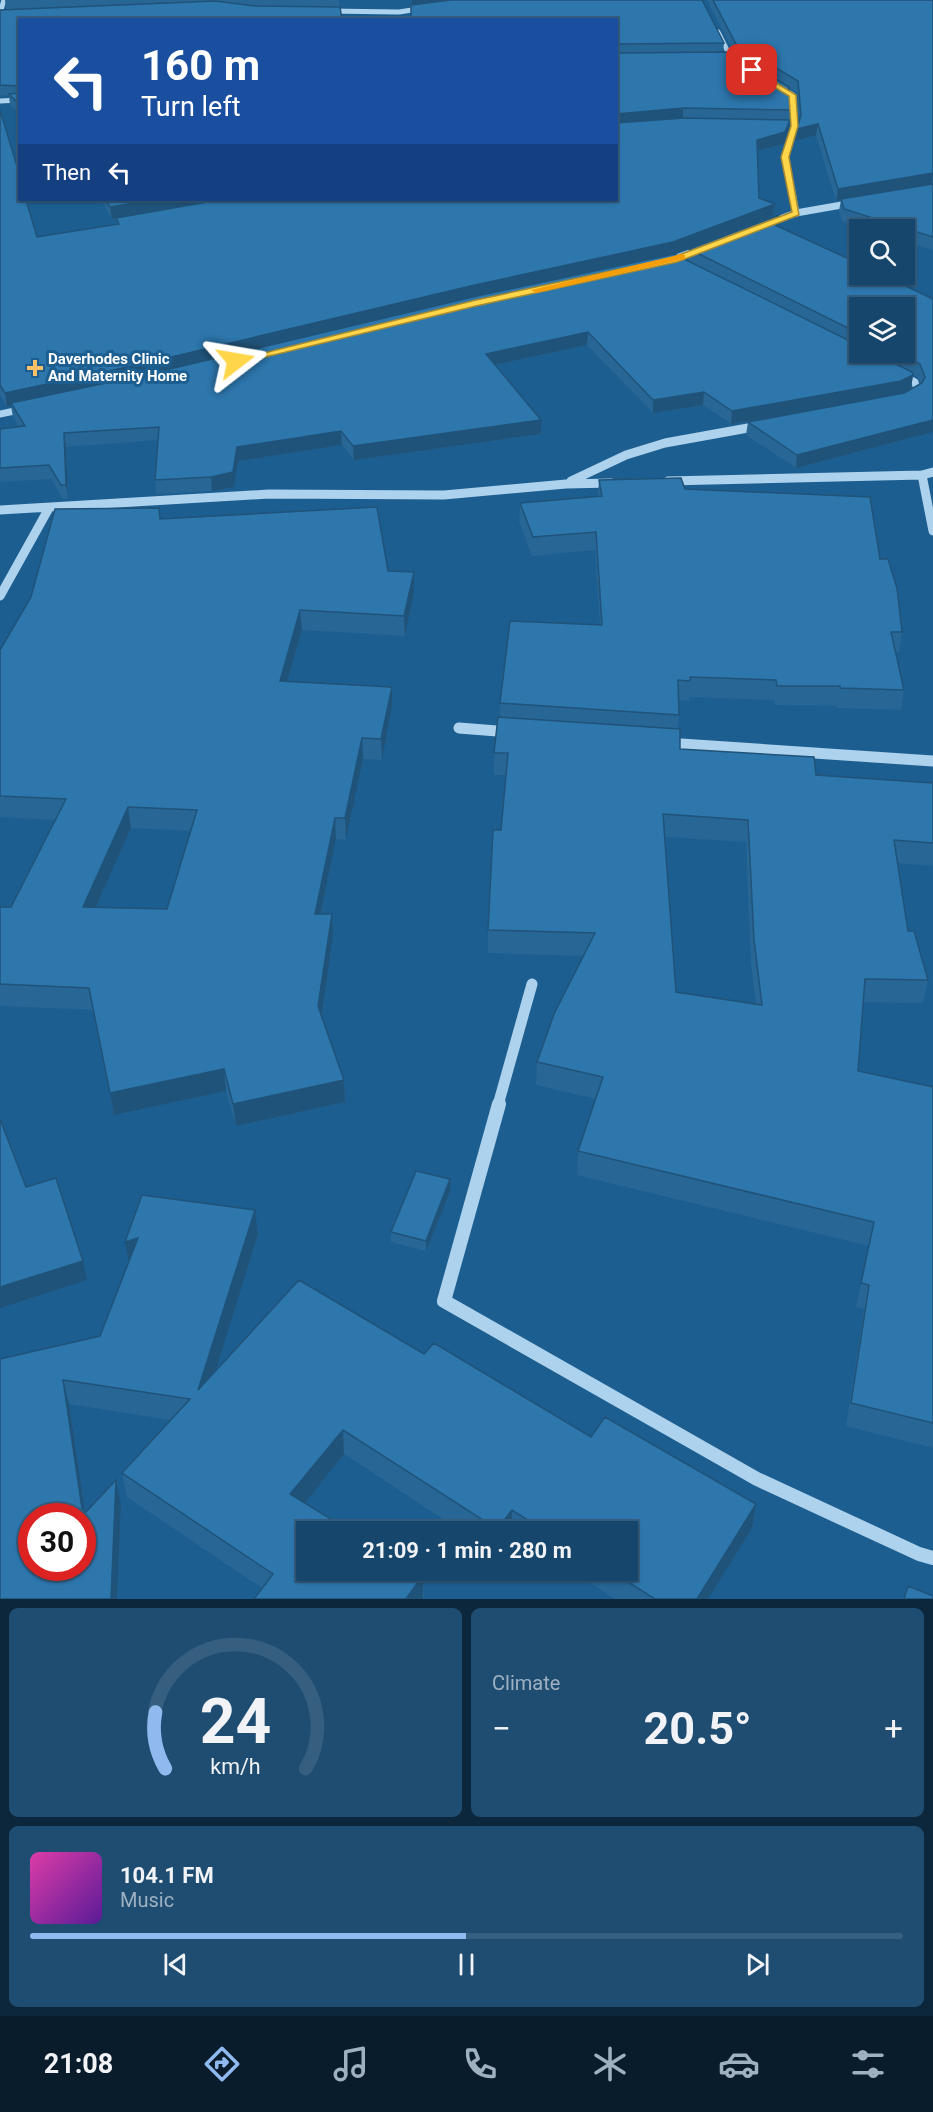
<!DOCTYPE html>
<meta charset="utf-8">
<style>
:root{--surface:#16466c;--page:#1f4d72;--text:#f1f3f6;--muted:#9eb1c2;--line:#355e7f;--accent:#90b9f0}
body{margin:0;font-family:Roboto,sans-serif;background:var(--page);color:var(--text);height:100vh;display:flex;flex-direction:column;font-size:22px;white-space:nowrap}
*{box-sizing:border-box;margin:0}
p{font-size:20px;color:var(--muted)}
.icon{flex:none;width:33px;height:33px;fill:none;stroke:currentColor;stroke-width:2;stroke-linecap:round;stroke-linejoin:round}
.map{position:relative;height:1599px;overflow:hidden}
.panel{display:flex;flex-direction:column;gap:9px;padding:9px;background:#0c263b;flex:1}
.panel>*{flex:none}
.guide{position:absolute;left:18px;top:18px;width:600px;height:183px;border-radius:0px;box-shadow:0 2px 4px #0004,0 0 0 2px var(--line);background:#1a4fa0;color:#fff;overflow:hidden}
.tools{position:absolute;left:849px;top:219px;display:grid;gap:12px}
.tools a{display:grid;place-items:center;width:66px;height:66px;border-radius:0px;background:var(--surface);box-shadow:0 2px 4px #0004,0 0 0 2px var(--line);font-size:30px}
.speed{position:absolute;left:18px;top:1503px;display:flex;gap:12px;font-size:30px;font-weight:700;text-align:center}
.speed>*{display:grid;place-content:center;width:78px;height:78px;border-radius:50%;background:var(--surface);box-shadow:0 2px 4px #0004,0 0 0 2px var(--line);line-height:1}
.speed .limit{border:9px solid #d22;background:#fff;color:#111}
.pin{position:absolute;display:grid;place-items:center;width:51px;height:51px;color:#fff;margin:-26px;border-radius:12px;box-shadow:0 3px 9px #0006}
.me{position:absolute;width:66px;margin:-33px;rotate:76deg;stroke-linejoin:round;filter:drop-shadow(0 0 4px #0008)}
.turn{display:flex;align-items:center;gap:21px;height:126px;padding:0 24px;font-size:27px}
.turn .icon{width:78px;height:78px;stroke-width:2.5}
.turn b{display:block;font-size:42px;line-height:51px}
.then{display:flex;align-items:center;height:57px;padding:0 24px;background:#0003;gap:12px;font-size:22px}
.big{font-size:45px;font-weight:700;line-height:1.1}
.panel .card{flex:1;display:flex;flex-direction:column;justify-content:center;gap:9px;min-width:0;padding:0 21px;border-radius:9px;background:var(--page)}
.panel .dial{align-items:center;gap:0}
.dial svg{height:156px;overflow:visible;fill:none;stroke:var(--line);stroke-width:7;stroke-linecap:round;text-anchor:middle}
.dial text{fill:var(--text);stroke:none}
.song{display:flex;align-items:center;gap:18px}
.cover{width:72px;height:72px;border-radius:9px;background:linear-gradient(135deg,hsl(320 70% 55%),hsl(270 70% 35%))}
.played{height:6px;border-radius:3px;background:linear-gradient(90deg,var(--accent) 50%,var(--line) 50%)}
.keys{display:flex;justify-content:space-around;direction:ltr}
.heat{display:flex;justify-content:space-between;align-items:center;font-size:33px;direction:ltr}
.panel .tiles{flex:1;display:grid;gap:9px;grid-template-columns:1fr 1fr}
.card:last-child{grid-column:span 2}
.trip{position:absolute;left:296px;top:1521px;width:342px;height:60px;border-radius:0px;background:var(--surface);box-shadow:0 2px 4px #0004,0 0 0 2px var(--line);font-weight:700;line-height:60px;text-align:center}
.menu{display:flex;height:96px;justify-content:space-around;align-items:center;background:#091c2b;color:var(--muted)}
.menu .icon{width:42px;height:42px}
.menu .current{color:var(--accent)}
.menu b{font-size:27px;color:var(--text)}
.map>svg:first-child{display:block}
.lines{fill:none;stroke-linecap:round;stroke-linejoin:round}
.minor-far4{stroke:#add2ed;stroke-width:5}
.minor-far3{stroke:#add2ed;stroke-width:7}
.minor-far2{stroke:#add2ed;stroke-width:9}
.minor-far1{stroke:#add2ed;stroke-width:11}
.minor{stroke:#add2ed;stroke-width:14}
.wall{fill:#276695;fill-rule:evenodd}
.shaded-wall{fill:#205379}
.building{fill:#2d77ad;stroke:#205379;stroke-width:1.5;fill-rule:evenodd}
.route{fill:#ffd54a;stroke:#a68a30;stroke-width:1.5}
.slow{fill:#f59e0b}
.poi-dot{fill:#fdc06b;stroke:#1d5e90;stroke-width:2}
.labels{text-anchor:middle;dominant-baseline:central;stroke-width:6;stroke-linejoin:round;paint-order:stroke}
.far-poi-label{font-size:15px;font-weight:bold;fill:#fff;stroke:#1d5e90;text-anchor:start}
</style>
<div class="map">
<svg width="933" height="1599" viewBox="0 0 933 1599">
<rect width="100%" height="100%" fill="#1d5e90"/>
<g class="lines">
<path class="minor-far4" d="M327 11 399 12 425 8
M0 13 4 0
M718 32 731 58 737 62
M778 86 793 95 795 126 785 157 790 184
M0 101 20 100"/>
<path class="minor-far3" d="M790 182 796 213
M766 224 796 213 853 203
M668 261 701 249
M899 374 915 382 917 391 909 395
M0 414 24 409"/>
<path class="minor-far2" d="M922 475 933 531
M571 481 626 455 665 443 759 426
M668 481 922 475 933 472
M0 510 269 494 444 495 566 484 611 483
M0 596 49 508"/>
<path class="minor-far1" d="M459 728 510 732
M666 743 933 761
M498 1105 532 984"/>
<path class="minor" d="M499 1104 444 1301 757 1479 919 1554 933 1558"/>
</g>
<path class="wall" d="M5 0H339L340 7 20 20V114L10 105 9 96 0 95V10H6Z
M707 0H933V250L904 241V230H869L842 221 839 211 841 200 836 201 816 135 795 141 797 129 799 120 797 92 789 88 791 110 788 131 784 144 757 151 759 198 773 216 674 254 688 260 689 249 778 226 933 299V432L796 468 746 435 748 422 825 408 731 424 703 405 653 413 587 345 495 365 541 420V434L354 460 342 445 238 461 234 487 212 491 156 494 155 480 158 440 66 447 68 499H63L51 479 0 482V429L19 427 13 417 11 406 7 407 0 395V110L37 237 117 224 116 219H112L101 200H616V20L724 43 723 53 735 55ZM860 308 904 352H860ZM913 375 918 377 920 384 904 393H901L911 388Z
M599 480 685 489 880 559 902 632 899 652H896L904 690 901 710 837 708V706L775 705 774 700 689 697V701L679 700V715L678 729 680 749 816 775 933 783V866L897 863 908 931 928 980 923 1003 863 1002 858 1071 933 1087V1448L846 1426 864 1309 856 1307 869 1246 577 1175 578 1151 596 1099 536 1085 537 1062 584 956 488 953V930L501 830 506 775H494V753L500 717V703L600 625 595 550 532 556 519 521 520 503 598 496ZM664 837 746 842 751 963 756 1004 676 992Z
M160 519 388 571 414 572V592L405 636 302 630 287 682 392 707 382 760 363 759 346 840 336 839 321 914H332L333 936 322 1016 344 1080 345 1102 236 1126 226 1091 114 1115 93 1010 0 1006V907H11L55 820 0 817V650ZM131 828 191 831 167 909 96 907Z
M451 1189 426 1251 391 1242V1232Z
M258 1234 215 1372 424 1354 591 1437 756 1504 752 1528 708 1599H615L570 1570H627V1532H463L344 1454 305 1503 423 1575 424 1598 254 1599 262 1588 127 1497 122 1473 171 1420 69 1404 85 1513 116 1480 121 1504 117 1599H0V1359L100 1336Z"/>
<path class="shaded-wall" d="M412 0H451L412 5Z
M683 108V119L616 125V114Z
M790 120 788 131 784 144 756 151 757 140Z
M818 124 816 135 795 141 797 129Z
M933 173 932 184 836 201 838 189Z
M155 200H223L112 219 110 207Z
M775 204 773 216 672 255 12 406 11 403V406L7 407 5 393Z
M588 332 587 345 485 367 486 354Z
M913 375 911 388 899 395 731 424 732 411Z
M704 392 703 405 653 413V400Z
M541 420V434L354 460 353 446Z
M933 420V432L796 468 797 455Z
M341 431 342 445 238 461 234 487 212 491 211 477 237 447Z
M64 433 66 447 68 499 66 485Z
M414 572V592L405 636 404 616Z
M300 610 302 630 281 702 280 681Z
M392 687V707L382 760 381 739Z
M362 738 363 759 346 840 345 818Z
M128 807 131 828 86 929 83 907Z
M335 818 336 839 316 936 315 914Z
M332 914 333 936 320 1028 318 1006Z
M224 1069 226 1091 114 1115 110 1093Z
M344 1080 345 1102 236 1126 233 1104Z
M450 1179 451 1189 426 1251V1241Z
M255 1210 258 1234 202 1415 198 1390Z
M138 1238 130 1266 125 1242Z
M83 1261 87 1280 0 1308V1287Z
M63 1380 69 1404 89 1539 83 1515Z
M343 1430 344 1454 293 1518 290 1494Z
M116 1480 121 1504 117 1599H111Z
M756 1504 752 1528 708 1599H697Z
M512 1510 511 1532H497V1529Z
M423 1575V1599H406Z"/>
<path class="building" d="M451 0H702L724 43 616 44V20H411V5Z
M713 0H933V173L838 189 818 124 797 129 801 115 798 81 736 44Z
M215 1 255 6 340 7 342 20H20V86L0 85V10Z
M731 52 789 87 791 110 683 108 616 114V53Z
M20 93V105L9 94Z
M0 110 20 176V200H26L37 237 119 224 116 218 219 200H616V123L684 118 790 120 785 132 757 140 759 198 775 204 673 242 475 285 146 363 5 393 0 385Z
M933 184V237L844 209 841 199Z
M106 200H155L110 207Z
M779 215 775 225 860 264V274H881L933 299V420L797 455 748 422 904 393 922 383 925 377 920 364 896 352H904V308H860V334L689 249Z
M674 254 860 346V352H872L912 372 913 375 901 381 732 411 704 392 653 400 588 332 486 354 541 420 353 446 341 431 237 447 233 472 211 477 155 480 159 427 64 433 66 485H61L49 465 0 468V429L25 426 11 403 149 374 477 296Z
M681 478 685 489 870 497 880 559H888L897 588 902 632H891L904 690 840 688V686H777L776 680 690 677V681L678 680 679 715 500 703 510 621 602 625 596 532 533 537 520 503 602 496 599 480Z
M377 507 388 571 414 572 404 616 300 610 280 681 392 687 381 739 362 738 345 818H335L315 914H332L318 1006 344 1080 233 1104 224 1069 110 1093 89 988 0 984V907H11L66 799 0 796V650L31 597 55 509 159 508 160 519ZM128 807 197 810 167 909 83 907Z
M498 717 680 729V749L814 757 816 775 933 783V843L894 840 908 931H914L928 980 865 979 858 1071 933 1087V1423L851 1403 869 1285 861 1283 874 1222 578 1151 603 1077 537 1062 554 1014 595 933 488 930 493 830H501L508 753H494ZM663 814 748 820 754 940 762 1005 676 992Z
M0 1119 26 1187 56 1178 83 1261 0 1287Z
M416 1171 450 1179 426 1241 391 1232Z
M142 1195 255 1210 198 1390 299 1280 424 1354 434 1343 591 1437 605 1417 756 1504 697 1599H655L609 1570H627V1532H547L512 1510 497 1529 343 1430 290 1494 352 1532H306V1570H416L423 1575 406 1599H254L273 1574 122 1473 190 1399 63 1380 83 1515 116 1480 111 1599H0V1359L100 1336 138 1238 125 1242ZM32 1516H82V1568H32Z
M908 1586 933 1596V1599H904Z"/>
<path class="route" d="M752 68 796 95 798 126 789 157 799 215 677 262 476 306 236 364 232 361 476 300 671 258 792 212 781 157 791 126 789 96 749 72Z"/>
<path class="slow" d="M682 254 685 255V259L536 293 531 290Z"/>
<path class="poi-dot" d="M32 359h6v6h6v6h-6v6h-6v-6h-6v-6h6z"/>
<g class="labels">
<g class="far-poi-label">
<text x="48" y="359">Daverhodes Clinic<tspan x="48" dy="17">And Maternity Home</tspan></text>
</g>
</g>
</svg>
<div class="tools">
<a><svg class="icon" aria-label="search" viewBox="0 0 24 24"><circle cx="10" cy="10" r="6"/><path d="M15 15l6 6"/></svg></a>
<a><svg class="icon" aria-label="layers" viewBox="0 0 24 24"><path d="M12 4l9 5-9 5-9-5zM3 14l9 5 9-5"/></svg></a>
</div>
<div class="speed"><div class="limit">30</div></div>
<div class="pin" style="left:752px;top:70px;background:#d93025"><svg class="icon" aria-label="arrive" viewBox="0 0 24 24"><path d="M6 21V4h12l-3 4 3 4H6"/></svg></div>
<svg class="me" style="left:236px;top:361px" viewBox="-20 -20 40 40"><path d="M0-17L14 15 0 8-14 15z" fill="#ffd54a" stroke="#fff" stroke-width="4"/></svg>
<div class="trip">21:09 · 1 min · 280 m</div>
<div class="guide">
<div class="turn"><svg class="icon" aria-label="left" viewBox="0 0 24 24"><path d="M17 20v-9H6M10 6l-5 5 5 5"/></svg><div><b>160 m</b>Turn left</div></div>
<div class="then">Then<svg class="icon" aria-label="left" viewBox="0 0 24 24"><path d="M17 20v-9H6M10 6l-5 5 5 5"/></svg></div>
</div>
</div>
<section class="panel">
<div class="tiles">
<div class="card dial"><svg viewBox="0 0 100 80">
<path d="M14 69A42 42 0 1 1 86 69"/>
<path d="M14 69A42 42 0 0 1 9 40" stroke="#90b9f0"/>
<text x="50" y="56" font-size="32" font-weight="700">24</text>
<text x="50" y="72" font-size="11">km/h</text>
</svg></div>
<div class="card"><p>Climate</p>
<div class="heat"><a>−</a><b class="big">20.5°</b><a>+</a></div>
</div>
<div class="card">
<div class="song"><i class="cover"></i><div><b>104.1 FM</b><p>Music</p></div></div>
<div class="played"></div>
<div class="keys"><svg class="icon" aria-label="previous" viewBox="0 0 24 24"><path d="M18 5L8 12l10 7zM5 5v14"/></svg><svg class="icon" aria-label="pause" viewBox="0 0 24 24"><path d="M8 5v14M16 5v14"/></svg><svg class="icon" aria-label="next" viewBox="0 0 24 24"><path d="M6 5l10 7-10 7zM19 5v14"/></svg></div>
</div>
</div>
</section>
<nav class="menu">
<b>21:08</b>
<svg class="icon current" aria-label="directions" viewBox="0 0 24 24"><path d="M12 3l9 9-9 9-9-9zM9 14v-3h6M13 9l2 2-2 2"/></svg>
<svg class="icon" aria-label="music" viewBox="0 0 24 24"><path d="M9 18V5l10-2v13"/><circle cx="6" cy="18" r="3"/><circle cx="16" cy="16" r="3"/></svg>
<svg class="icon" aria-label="phone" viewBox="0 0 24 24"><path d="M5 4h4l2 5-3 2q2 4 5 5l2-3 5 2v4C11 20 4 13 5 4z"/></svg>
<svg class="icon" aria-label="climate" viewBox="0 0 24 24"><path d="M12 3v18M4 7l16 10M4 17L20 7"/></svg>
<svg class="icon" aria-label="car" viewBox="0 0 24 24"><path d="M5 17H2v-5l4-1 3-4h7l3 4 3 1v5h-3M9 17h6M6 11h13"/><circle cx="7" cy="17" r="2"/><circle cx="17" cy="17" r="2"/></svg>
<svg class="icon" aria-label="filters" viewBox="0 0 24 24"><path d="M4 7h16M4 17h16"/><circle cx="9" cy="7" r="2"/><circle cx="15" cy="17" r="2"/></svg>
</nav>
